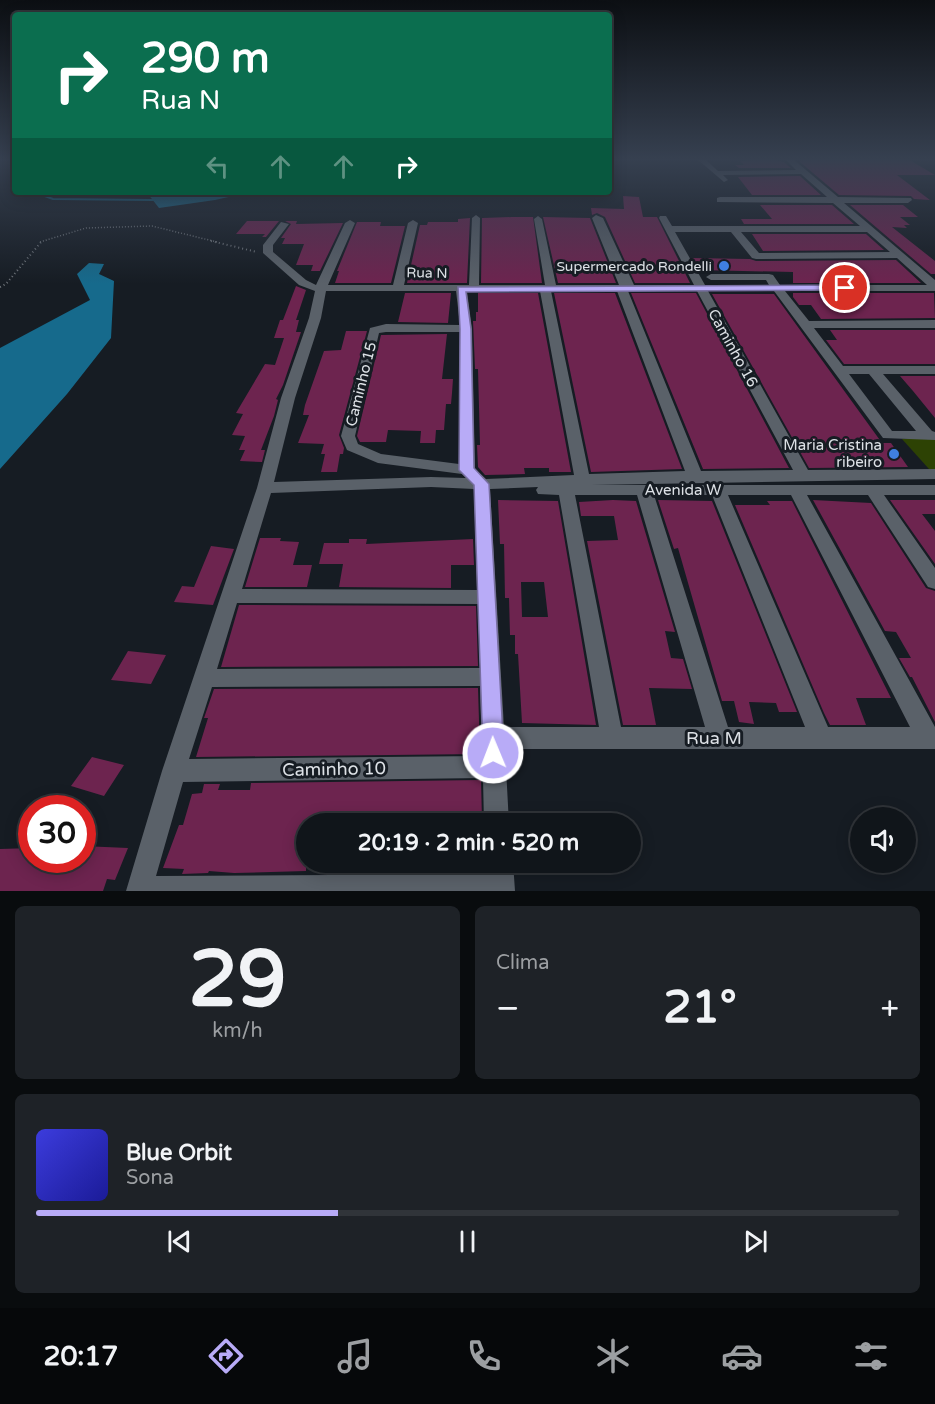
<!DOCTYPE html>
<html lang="pt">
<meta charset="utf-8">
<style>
:root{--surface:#10151a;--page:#1e2227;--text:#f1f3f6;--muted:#9c9fa2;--line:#303439;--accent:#b8abf7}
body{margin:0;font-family:"Varela Round",sans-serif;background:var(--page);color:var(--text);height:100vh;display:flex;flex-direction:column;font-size:22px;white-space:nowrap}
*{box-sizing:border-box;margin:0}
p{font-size:20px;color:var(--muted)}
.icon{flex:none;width:33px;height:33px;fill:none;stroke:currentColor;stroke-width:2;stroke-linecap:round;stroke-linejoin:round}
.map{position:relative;height:891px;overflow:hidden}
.details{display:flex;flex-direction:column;gap:15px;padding:15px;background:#090c0e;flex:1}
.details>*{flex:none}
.hud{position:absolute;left:12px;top:12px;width:600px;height:183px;border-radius:6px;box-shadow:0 3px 15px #0003,0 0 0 2px var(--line);background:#0b6e4f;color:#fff;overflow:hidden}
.fabs{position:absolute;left:850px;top:807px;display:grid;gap:12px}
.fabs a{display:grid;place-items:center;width:66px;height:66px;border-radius:50%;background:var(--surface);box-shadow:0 3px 15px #0003,0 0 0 2px var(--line);font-size:30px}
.speed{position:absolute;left:18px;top:795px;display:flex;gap:12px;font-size:30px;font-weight:700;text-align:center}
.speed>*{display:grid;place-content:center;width:78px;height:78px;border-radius:50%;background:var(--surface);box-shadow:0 3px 15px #0003,0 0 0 2px var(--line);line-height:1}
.speed .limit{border:9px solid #d22;background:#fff;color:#111}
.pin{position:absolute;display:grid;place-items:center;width:51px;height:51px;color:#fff;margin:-26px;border:3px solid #fff;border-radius:50%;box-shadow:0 2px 6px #0007}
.me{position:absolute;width:66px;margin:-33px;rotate:359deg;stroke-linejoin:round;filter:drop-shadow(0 0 4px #0008)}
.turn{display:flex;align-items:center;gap:21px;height:126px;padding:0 30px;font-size:27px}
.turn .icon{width:78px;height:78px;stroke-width:2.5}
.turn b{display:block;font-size:42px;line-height:51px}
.lanes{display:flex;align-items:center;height:57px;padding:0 30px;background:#0003;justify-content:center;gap:30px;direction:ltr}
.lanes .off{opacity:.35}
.big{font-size:45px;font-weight:800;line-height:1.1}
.details .card{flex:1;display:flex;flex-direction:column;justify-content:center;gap:9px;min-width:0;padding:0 21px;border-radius:9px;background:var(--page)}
.details .dial{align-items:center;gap:0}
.dial b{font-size:78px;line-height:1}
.song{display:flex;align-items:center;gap:18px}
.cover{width:72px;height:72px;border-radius:9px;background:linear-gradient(135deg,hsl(240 70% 55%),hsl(240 70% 35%))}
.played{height:6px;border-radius:3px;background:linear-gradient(90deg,var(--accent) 35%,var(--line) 35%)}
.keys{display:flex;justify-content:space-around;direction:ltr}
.heat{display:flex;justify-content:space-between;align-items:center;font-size:33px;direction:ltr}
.details .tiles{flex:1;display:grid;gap:15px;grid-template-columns:1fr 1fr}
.card:last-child{grid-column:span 2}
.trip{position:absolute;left:296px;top:813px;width:345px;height:60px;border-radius:30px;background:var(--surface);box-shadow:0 3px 15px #0003,0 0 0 2px var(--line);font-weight:800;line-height:60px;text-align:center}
.tabs{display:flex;height:96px;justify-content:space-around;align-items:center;background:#06080a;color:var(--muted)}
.tabs .icon{width:42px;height:42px}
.tabs .current{color:var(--accent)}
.tabs b{font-size:27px;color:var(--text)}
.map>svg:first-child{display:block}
.green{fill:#2d4204}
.water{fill:#166a8c}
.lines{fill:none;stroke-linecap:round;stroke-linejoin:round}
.stream{stroke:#166a8c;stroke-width:2}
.building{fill:#6d244f;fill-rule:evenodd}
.path-far1{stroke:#73787e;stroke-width:1.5;stroke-dasharray:1 2;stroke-linecap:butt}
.path{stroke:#73787e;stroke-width:2;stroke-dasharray:1 3;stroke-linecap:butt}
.street{fill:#5a6169;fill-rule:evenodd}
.route{fill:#b8abf7;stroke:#786fa1;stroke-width:1.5}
.shop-dot{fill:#3f7fe0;stroke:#161c23;stroke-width:2}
.labels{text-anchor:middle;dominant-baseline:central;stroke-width:6;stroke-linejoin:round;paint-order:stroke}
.far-poi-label{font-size:14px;fill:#dde1e6;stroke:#161c23;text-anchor:end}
.far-street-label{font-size:14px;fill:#dde1e6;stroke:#161c23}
.street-label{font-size:15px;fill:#dde1e6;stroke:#161c23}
.poi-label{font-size:15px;fill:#dde1e6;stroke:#161c23;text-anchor:end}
.near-street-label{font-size:18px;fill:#dde1e6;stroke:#161c23}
</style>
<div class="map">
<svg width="935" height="891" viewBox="0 0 935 891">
<rect width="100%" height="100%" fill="#161c23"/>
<path class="green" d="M902 439H935V469H929Z"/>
<path class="water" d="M162 192H251L215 200 159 208 148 194Z
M89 263 104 264 99 274 114 281 111 338 67 394 0 469V348L90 300 77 274Z"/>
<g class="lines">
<path class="stream" d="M34 192 53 199 153 200"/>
</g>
<path class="building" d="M771 159 784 162 791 168H739L735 165H744L740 161Z
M801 159H908L935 175H897L930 200 914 199 911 196 839 195 800 162Z
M800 176 821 195H752L738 177Z
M623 196 639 197 643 217H657L690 283H635L605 217 597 213 592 215 591 208 624 209Z
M760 205H832L854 224H744L741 219H772Z
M850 205H903L918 217H900L910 225H904L907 228 892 227 935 261V274H931Z
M512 217H533L542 283H481L482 218Z
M543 217 590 218 616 283H558Z
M470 218 467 283H407L420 225H427L428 222H458V219Z
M247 221H279L266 237H262L265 234H236Z
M285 221H297L296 224 343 223 320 271H311L313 265H296L304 244H282L285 238H281L291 224Z
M357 222H381L380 226H405L391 283H335L339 271H337Z
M752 234H866L884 250 763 251Z
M692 258 750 259 756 261 896 260 921 283H793V272L699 270Z
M296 286 306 290 296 320H299L296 332H301L283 385 276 399 278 400 274 416 261 450H265L262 462 240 461 245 450H239L245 436 232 435 243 414 236 413 265 364 275 365 284 338H274L280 320H283Z
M405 293H451L448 323 398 322Z
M478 293H538L571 472H549V468H524L525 474 485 475 478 467 477 445H480L478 369H475L473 321H476V312H478Z
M554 293H615L682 469 591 472Z
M631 293H696L789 468 703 469Z
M793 293H934L935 318 821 319 811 305H799L793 297Z
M712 294H774L882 443H891L908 467 809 468Z
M830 330H935V364H844L826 340H837Z
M346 331H367L339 435 344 448 343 454H340L337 472H321L325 454H321L324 444 298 443 309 415H303L305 405 324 351 341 350Z
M447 334 442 379H453L452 393 451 404H446L444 430H436L435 443H420L421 431 388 430 386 442H360L357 436 381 335Z
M900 376H935V418L913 391Z
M498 500 558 501 596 725 522 723 518 654H515V635H510L509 598H505L504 544H500ZM521 582H544L548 617H522Z
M613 500 636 501 675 632 665 631 671 658 683 659 692 689 649 688 656 725H623L587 541 618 540 614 516H581L579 502Z
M658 500 712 501 797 712H779L776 703 749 702 754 724 739 722 734 701H722L678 548 674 549Z
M813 500 871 503 926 588 935 591V722L912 677H910L899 658H911L896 632 885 631Z
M890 500H935V514H922L935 531V564Z
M767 501H792L891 698H856L866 725H830L824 713 735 505H770Z
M260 538H281L280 541 299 542 293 565H312L307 587H245Z
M349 539H367L366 544 473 539 474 565H451V588L339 587 343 564H319L324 543H349Z
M211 546 234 549 213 605 174 602 182 586 194 587Z
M239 605 476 606 478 666 221 667Z
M128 651 166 655 151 684 111 680Z
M478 688 480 754 196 757 208 718H204L214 689Z
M92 757 124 765 104 796 71 786Z
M481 780 482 820 306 819V871L234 873 209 871 208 873 182 874 184 869 163 868 179 825H183L192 794 202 793 204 784H220L218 790H250L251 783Z
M82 846 128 848 115 880 107 879 103 891H0V849L32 848V860H82Z
M365 862H425L424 872H364Z
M452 862H485L486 872H451Z"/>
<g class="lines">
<path class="path-far1" d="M40 242 86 228 152 226 217 242"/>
<path class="path" d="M211 241 257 252
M0 287 6 284 42 241"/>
<path class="street" d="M697 159H705L718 171 796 170 785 159H793L838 197 911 198 912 200 908 203H844L935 280V291H785L809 321 935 320V328H814L843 366H935V374H883L932 431 935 432V440L883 438 774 291H708L808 470 935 469V479L592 485H935V495H884L935 568V589L928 587 868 495H807L935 727V749H505L509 824H484L483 778 183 782 156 876 488 874 487 862H513L515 891H126L162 771 257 488 281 398 309 318 315 291 299 285 263 253V245L281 222 289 224 273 245V252L306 280 316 285 345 223 350 220 355 223 328 285H393L408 223 413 220 418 223 404 285H469L472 218 476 215 480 218 479 285H545L534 219 538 216 542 219 556 285H619L592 218 596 215 603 218 634 285H694L659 218 660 216H666L672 226H860L833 203 717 202V198L720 197H827L801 174 723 175 728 180 724 182ZM675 232H731L752 258 756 259 897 258 927 285H780L773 275 769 274H711L706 277 711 280H766L769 285H705ZM741 232H867L890 252 759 253ZM326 291H456L460 325 386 324 370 328 341 436 347 450 378 463 462 474 466 478 431 477 274 482 295 398 321 318ZM467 291H540L574 475 486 479 475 469 472 329ZM551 291H617L685 471 589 474ZM628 291H697L793 470 701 471ZM386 332H460L459 464 381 454 358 444 355 436 379 333ZM849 374H869L916 431H892ZM431 487 474 489 477 590 242 589 271 493ZM538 487 536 490 538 494 559 495 599 727H504L490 489ZM575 495H637L705 727H621ZM654 495H712L805 727H728ZM728 495H791L910 727H828ZM237 603 478 604 480 668 217 669ZM480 686 482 756 189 759 212 687Z"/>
</g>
<linearGradient id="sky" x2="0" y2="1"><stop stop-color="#0c0f13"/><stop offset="0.56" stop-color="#364050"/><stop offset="1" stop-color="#364050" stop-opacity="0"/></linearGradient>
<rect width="935" height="284" fill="url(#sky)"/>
<path class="route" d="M845 285 850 288 849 290 466 292 471 329 474 468 489 484 504 753 501 760 493 763 486 760 483 753 474 485 459 470 460 329 458 287Z"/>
<g class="shop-dot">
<circle cx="724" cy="266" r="6"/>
<circle cx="894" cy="454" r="6"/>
</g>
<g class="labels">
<g class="far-poi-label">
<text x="712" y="266">Supermercado Rondelli</text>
</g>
<g class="far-street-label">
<text transform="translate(427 273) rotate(1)">Rua N</text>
</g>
<g class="street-label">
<text transform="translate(733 348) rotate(61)">Caminho 16</text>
<text transform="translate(361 384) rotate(-76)">Caminho 15</text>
<text x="683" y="490">Avenida W</text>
</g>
<g class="poi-label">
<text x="882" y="445">Maria Cristina<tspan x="882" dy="17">ribeiro</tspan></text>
</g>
<g class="near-street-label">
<text x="714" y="738">Rua M</text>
<text transform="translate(334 769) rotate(-1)">Caminho 10</text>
</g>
</g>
</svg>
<div class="fabs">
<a><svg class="icon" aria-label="sound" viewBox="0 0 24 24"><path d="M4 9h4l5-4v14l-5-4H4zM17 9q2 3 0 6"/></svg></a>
</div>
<div class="speed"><div class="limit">30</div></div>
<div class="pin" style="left:845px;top:288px;background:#d93025"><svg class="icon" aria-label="arrive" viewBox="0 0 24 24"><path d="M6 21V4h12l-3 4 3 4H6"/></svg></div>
<svg class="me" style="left:493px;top:753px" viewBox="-20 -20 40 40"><circle r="17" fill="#b8abf7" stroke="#fff" stroke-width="3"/><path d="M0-11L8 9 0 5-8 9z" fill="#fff"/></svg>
<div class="trip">20:19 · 2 min · 520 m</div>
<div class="hud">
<div class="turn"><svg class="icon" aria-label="right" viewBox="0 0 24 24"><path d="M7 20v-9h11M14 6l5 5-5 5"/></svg><div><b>290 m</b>Rua N</div></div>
<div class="lanes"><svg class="icon off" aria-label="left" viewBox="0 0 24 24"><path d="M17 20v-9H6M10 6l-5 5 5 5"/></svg><svg class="icon off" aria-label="ahead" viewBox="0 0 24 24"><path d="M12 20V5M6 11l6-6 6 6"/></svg><svg class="icon off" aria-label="ahead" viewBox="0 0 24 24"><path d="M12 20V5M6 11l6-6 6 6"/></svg><svg class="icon" aria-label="right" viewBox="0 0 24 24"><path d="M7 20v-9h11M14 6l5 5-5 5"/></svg></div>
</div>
</div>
<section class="details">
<div class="tiles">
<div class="card dial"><b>29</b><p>km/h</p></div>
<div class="card"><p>Clima</p>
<div class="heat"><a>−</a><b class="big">21°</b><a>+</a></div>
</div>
<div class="card">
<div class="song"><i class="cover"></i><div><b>Blue Orbit</b><p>Sona</p></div></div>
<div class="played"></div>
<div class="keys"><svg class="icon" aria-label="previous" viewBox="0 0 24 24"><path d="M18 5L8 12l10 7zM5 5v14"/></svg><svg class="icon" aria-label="pause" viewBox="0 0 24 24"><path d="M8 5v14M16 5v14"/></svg><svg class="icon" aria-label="next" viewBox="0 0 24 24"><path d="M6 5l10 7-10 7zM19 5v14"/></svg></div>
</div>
</div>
</section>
<nav class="tabs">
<b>20:17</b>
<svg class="icon current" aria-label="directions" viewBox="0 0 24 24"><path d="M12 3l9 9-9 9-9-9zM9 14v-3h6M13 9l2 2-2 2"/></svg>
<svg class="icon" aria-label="music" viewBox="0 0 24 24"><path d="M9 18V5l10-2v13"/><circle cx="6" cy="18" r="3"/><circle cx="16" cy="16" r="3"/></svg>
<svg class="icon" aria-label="phone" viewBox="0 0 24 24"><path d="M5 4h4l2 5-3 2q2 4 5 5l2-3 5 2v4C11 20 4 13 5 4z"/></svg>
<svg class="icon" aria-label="climate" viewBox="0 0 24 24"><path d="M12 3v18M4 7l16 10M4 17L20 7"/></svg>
<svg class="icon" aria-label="car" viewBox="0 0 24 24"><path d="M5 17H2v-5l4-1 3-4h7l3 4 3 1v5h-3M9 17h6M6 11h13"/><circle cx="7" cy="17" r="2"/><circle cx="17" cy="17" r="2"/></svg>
<svg class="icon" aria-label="filters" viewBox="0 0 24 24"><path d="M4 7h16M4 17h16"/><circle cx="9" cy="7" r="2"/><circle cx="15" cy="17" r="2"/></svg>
</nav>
